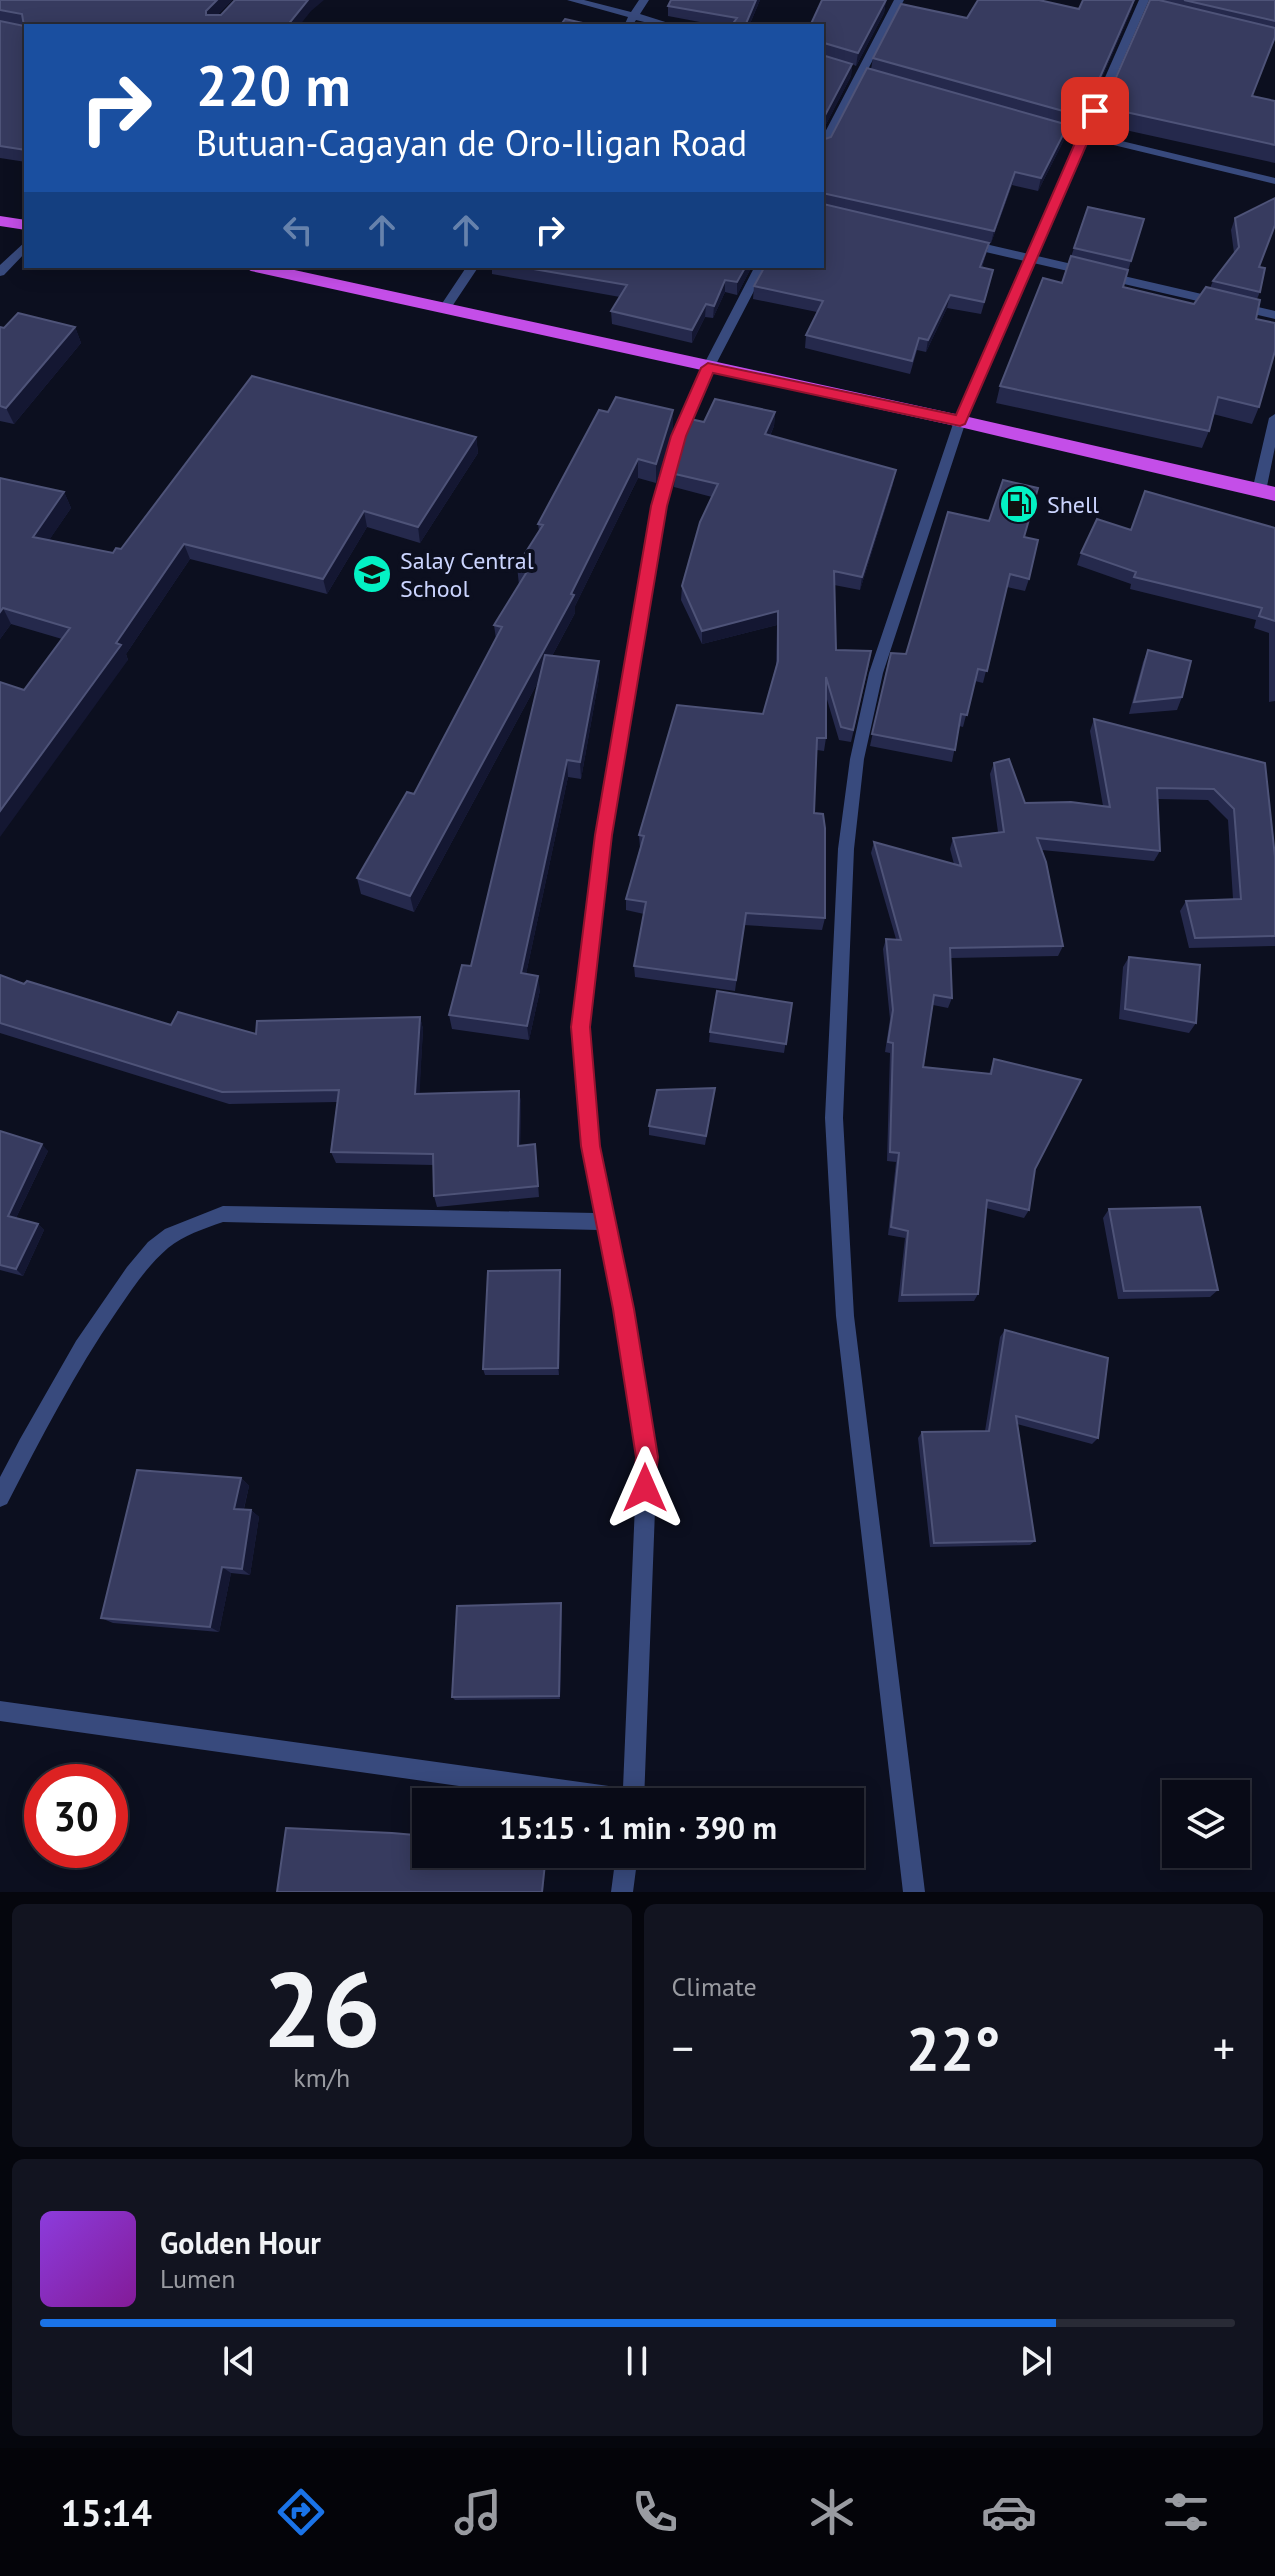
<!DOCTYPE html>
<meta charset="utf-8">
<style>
:root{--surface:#090b17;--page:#121420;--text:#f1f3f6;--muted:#999ba1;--line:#292b36;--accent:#1a73e8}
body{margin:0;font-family:"PT Sans",sans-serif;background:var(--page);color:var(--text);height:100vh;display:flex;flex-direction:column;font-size:30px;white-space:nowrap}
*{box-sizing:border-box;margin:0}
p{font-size:26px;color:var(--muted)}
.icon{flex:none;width:44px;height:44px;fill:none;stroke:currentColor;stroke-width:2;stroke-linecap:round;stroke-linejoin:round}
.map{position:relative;height:1892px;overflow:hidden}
.details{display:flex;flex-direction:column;gap:12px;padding:12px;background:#05060d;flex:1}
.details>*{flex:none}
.guide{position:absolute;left:24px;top:24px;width:800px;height:244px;border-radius:0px;box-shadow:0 4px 20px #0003,0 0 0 2px var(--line);background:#1a4fa0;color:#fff;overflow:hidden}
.tools{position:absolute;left:1162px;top:1780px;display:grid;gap:16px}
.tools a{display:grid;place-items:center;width:88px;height:88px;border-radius:0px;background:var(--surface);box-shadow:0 4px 20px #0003,0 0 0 2px var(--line);font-size:40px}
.speed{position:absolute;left:24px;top:1764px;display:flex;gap:16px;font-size:40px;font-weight:700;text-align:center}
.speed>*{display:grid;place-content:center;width:104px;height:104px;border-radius:50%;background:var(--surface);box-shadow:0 4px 20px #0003,0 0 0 2px var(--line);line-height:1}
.speed .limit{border:12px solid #d22;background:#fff;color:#111}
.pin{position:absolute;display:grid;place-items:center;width:68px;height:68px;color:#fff;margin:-34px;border-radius:16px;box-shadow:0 4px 12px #0006}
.me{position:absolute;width:88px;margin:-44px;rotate:0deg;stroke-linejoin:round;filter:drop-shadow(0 0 6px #0008)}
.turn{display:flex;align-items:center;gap:28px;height:168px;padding:0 40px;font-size:36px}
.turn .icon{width:104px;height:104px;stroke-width:2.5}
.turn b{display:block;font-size:56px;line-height:68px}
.lanes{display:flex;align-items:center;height:76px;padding:0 40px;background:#0003;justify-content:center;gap:40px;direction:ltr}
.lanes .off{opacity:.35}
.big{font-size:60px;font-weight:700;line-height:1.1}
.details .tile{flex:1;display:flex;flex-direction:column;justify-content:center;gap:12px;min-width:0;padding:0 28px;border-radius:12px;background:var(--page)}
.details .dial{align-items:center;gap:0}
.dial b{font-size:104px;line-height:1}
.song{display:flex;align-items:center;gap:24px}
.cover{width:96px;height:96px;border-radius:12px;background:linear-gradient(135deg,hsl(270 70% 55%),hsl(290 70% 35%))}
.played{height:8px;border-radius:4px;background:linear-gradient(90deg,var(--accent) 85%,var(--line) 85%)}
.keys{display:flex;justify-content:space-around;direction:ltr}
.heat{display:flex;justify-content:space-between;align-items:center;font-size:44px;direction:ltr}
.details .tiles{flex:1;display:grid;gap:12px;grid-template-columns:1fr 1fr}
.tile:last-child{grid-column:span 2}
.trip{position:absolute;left:412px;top:1788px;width:452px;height:80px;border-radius:0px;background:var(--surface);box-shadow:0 4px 20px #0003,0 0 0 2px var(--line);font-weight:700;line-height:80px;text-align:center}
.tabs{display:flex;height:128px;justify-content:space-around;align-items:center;background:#040409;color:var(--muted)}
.tabs .icon{width:56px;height:56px}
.tabs .selected{color:var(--accent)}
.tabs b{font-size:36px;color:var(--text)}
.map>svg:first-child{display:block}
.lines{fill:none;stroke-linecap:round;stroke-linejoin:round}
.minor{fill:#384a7d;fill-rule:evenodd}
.tertiary{fill:#384a7d;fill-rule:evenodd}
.trunk{fill:#c44ee8;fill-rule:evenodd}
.wall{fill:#25294c}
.shaded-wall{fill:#141732}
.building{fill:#373b5f;stroke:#4e5378;stroke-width:2}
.route{fill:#e11d48;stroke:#92132f;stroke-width:2}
.labels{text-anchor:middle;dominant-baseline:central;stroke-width:8;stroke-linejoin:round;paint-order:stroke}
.poi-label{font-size:24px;fill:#cbd4fe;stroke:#0c0f1f;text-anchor:start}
</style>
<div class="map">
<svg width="1275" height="1892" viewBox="0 0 1275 1892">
<rect width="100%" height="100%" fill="#0c0f1f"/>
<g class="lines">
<path class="minor" d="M567 0H584L631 12 639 0H649L640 14 678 26H661L636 20 632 26H624L628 17Z
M1047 123 1275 178V184L1043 128 1042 126Z
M968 240 1275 311V319L964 247V241Z
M467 266H479L449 311H441L439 308Z
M708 364 714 368 685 436 666 506 611 835 588 1027 599 1146 633 1309 657 1457 644 1802H572L0 1721V1701L623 1788 637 1457 615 1309 599 1230 223 1222C203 1229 184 1235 168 1248 147 1266 132 1289 117 1311 75 1372 41 1438 7 1504L0 1507V1477L20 1439 76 1341 127 1267 148 1242 165 1229 223 1206 595 1213 581 1146 572 1027 595 835 652 506 673 436 702 368Z
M1275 414V447L1266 491 1259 496 1252 491 1269 418Z
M960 417 966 421 883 673 864 759 854 849 843 1118 854 1316 925 1892H903L836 1316 825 1118 838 849 850 759 869 673 954 421Z
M616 1854H638L633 1892H611Z"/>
<path class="tertiary" d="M894 0H904L827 148 822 151V138Z
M1139 0H1149L966 421 964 424H956L954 421Z
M26 241V252L4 275 0 276V265Z
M755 266H767L714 368 708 372 704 371 702 368Z"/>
<path class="trunk" d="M0 216 26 220V230L0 226Z
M242 266H276L960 415 1275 487V501L960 427 251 271Z"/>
</g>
<path class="wall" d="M0 0H232L217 15 311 11 26 26V162L0 158Z
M760 0 749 26H721L668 16V6Z
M886 0 884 13 856 66 852 64 851 76 822 132V26Z
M1083 0H1136L1134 1 1131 11 1083 121 1074 119 1071 126 1068 125 1065 138 1038 191 1012 185 991 243H989L982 268 990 283 981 314 947 308 926 352 917 350 910 374 805 348 806 335 817 312 753 299 754 286 822 266V140L831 137 871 69 873 58 967 18 1079 9Z
M1150 0H1275V38L1252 96 1275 101V163L1098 124 1103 107Z
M1235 218 1259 267 1260 292 1257 299 1256 319 1259 407 1252 424 1213 414 1209 431 1202 448 996 403 1000 386 1062 283 1074 248 1144 219 1123 287 1194 304 1210 288 1213 281 1234 253 1231 230Z
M492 266H752L737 295 725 292 713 318 705 317 692 343 612 324 611 311 620 297 492 274Z
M0 327H75L81 343 14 424 0 421Z
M775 412 774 426 770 436 893 484 860 590 834 585 836 650 869 664 851 742 839 740 826 696V738L824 751 817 750 814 813 825 918 822 930 744 925 735 991 635 977 634 966 644 914 626 910V899L640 848 639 835 763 714 776 666 777 625 702 644 681 600 682 586 712 497 674 487 675 474 704 422Z
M673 429 656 483 638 478 575 606V613L552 656 599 678 581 779 568 777 526 974 540 990 529 1040 452 1029 449 1015 471 966 539 680 414 912 361 894 357 878 414 794 496 639 494 625 519 585 517 566 539 531 538 524Z
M476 437 478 453 420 543 367 527 327 594 190 559 126 654 128 660 24 690 62 639 11 624 0 639V478L64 492 71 508 49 540 113 553 121 549Z
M1275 528V701L1269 702V633L1254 628 1256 620 1130 589 1131 584 1077 565 1081 553 1131 530Z
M1024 537 1029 579 1025 591 1007 587 983 683 975 681 963 727 959 726 952 762 870 746 888 662 906 654Z
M1148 650 1182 697 1177 710 1129 714 1143 662Z
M1094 719 1265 763 1275 857V946L1189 948 1180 911 1186 901 1233 899 1228 820 1208 800 1158 799 1160 851 1154 861 1042 850 1063 946 1058 956 951 958 952 998 948 1008 933 1005 923 1067 989 1074 994 1059 1035 1169 1029 1210 1024 1218 986 1208 978 1294 974 1301 898 1302 905 1238 888 1235 896 1162 887 1161 890 1053 885 1052 890 1019 883 949 886 939H896L871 853 874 842 954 864 950 849 953 838 998 832 990 774 994 763 1025 803 1103 806 1090 731Z
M1129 957 1196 1023 1189 1033 1119 1019 1123 967Z
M0 975 24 984 171 1025 256 1034 420 1017 423 1029 419 1094 519 1091 521 1103 520 1146 536 1155 539 1197 437 1207 434 1196 433 1165 336 1163 331 1152 337 1102 229 1104 0 1033Z
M792 1003 784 1053 709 1042 710 1032Z
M715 1088 705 1145 649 1135V1126Z
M0 1131 48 1151 16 1218 38 1224 44 1230 23 1276 0 1270Z
M1109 1209 1218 1290 1210 1297 1118 1299 1103 1218Z
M560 1270 561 1278 559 1375H485L483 1369Z
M1005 1330 1098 1438 1092 1444 1017 1424 1035 1541 1030 1545 930 1547 918 1438 922 1432 985 1431 1000 1337Z
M241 1478 249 1486 244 1509 251 1510 259 1517 250 1575 231 1573 219 1632 113 1623 101 1618Z
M562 1607 560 1699 455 1700 452 1697Z"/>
<path class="shaded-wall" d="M217 0H232L209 24 208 26 206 11Z
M308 0H324L311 11 299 26H287Z
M756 0H760L749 26H745Z
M886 0 884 13 856 66 858 53Z
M1134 0 1131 11 1083 121 1086 109Z
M852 64 851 76 822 132V121Z
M1068 125 1065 138 1038 191 1041 178Z
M1015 172 1012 185 991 243 994 231Z
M989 243 986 255 977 280 980 267Z
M746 266H752L737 295V282Z
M725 280V292L713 318 714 306Z
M950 295 947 308 926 352 928 340Z
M706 304 705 317 692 343V330Z
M75 327 81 343 14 424 6 408Z
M673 410V429L656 483V464Z
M775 412 774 426 764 448 765 434Z
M476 437 478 453 420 543 418 527Z
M638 459V478L575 606V613L414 912 410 896 571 594Z
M896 470 893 484 860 590 862 577Z
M64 492 71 508 41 552 33 537Z
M364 511 367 527 327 594 323 579Z
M184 544 190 559 126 654 128 660 0 837V811Z
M3 608 11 624 0 639V612Z
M778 611 777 625 702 644V631Z
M599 661V678L581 779 580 762Z
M567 760 568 777 523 988 521 973Z
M538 976 540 990 529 1040 527 1026Z
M420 1017 423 1029 419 1105 415 1094Z
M519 1091 521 1103 520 1157 518 1146Z
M42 1144 48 1151 14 1222 8 1216Z
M38 1224 44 1230 23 1276 16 1269Z
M560 1270 561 1278 559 1375 558 1368Z
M241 1478 249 1486 242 1516 234 1509Z
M251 1510 259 1517 250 1575 242 1569Z
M222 1567 231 1573 219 1632 210 1627Z
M561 1603 562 1607 560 1699 559 1696Z
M546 1854H547L543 1892H542Z"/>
<path class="building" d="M0 0H217L206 11V15H221L235 0H308L287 26H26V150L0 146V21L24 26 22 14 0 10Z
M671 0H756L745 26H731L737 18 668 6Z
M822 0H886L858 53 824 43 822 45V26H810Z
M978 0H1039L1079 9 1083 0H1134L1086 109 1077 107 1074 114 873 58 901 4 967 18Z
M1150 0H1159L1275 28V37L1252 96 1275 101V145L1103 107Z
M1184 0H1275V21Z
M565 19 596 26H560Z
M822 53V55L852 64 822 121Z
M867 68 1068 125 1041 178 1015 172 994 231 822 193V140L831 137Z
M822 197 823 204 989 243 980 267 993 270 984 302 950 295 928 340 919 338 912 361 806 335 823 301 754 286 765 266H822Z
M1275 198V225L1259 267 1265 268 1260 292 1213 281 1239 247 1235 218Z
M1088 207 1144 219 1131 261 1074 248Z
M1071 256 1128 270 1123 287 1194 304 1206 287 1260 300 1256 319 1275 323V351L1259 407 1218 397 1209 431 1000 386 1043 278 1062 283Z
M516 266H746L737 282 725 280 714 306 706 304 692 330 611 311 627 285Z
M18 313 75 327 6 408 0 406V327L4 328Z
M252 376 476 437 418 527 364 511 323 579 184 544 116 643 121 645 0 811V682L24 690 70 628 3 608 0 612V478L64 492 33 537 113 553 116 548 121 549Z
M616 397 673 410 656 464 638 459 571 594 574 595 410 896 357 878 407 792 414 794 502 627 494 625 528 570 517 566 543 525 538 524 599 410 608 412Z
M715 399 775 412 765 434 896 470 862 577 834 571 836 650 871 651 853 730 841 727 826 677V738H817L814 813 823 814 825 828V918L746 913 736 980 634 966 646 902 626 899 644 836 639 835 677 705 763 714 778 661V611L702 631 682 586 700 522 718 484 675 474 690 419 704 422Z
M1003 480 1038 488 1024 537 1038 540 1029 579 1010 574 987 671 978 669 967 715 961 714 955 750 872 734 891 653 906 654 948 512 989 521Z
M1145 491 1275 528V621L1259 616 1262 608 1134 577 1136 572 1081 553 1097 519 1131 530Z
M1148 650 1191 661 1182 697 1134 702Z
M545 655 599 661 580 762 567 760 521 973 538 976 527 1026 449 1015 462 965 471 966Z
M1094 719 1265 763 1275 857V936L1195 938 1186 901 1241 899 1234 809 1214 789 1157 788 1160 851 1037 838 1046 862 1063 946 950 948 952 998 934 995 923 1067 991 1074 994 1059 1081 1080 1035 1169 1029 1210 987 1200 978 1294 902 1295 908 1231 891 1227 899 1153 890 1152 893 1043 888 1042 893 1010 886 939 901 940 874 842 961 866 953 838 1004 832 994 763 1009 759 1025 803 1071 802 1110 807Z
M1129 957 1200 965 1196 1023 1125 1009Z
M0 975 24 984 27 981 171 1025 178 1012 256 1034 257 1021 420 1017 415 1094 519 1091 518 1146 535 1144 538 1186 434 1196 433 1154 331 1152 339 1090 222 1092 0 1023Z
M717 991 792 1003 786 1044 710 1032Z
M715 1088 706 1136 649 1126 657 1090Z
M0 1131 42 1144 8 1216 38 1224 16 1269 0 1265Z
M1200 1207 1218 1290 1124 1291 1109 1209Z
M560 1270 558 1368 483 1369 488 1271Z
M1005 1330 1108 1358 1098 1438 1016 1416 1035 1541 934 1543 922 1432 989 1431Z
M137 1470 241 1478 234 1509 251 1510 242 1569 222 1567 210 1627 101 1618Z
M561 1603 559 1696 452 1697 457 1606Z
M286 1828 392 1833 426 1836V1854H546L542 1892H277Z"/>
<path class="route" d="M1095 107 1101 111 965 424 960 426 713 373 686 436 667 506 612 835 590 1027 600 1146 634 1309 658 1457 653 1496 645 1499 638 1496 634 1488 636 1457 613 1309 581 1146 571 1027 595 835 651 506 671 436 701 368 708 363 956 415 1089 111Z"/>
<defs>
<g id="fuel-disc" transform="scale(2)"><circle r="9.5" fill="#03f2c4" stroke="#0c0f1f"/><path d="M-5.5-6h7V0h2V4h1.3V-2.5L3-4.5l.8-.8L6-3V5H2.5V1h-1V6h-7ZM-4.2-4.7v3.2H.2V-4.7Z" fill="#111"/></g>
<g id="school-disc" transform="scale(2)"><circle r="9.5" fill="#03f2c4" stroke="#0c0f1f"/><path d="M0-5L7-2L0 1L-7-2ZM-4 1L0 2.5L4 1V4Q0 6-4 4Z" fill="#111"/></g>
</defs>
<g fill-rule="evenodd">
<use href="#fuel-disc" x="1019" y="504"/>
<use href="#school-disc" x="372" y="574"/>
</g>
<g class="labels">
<g class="poi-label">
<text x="1047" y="504">Shell</text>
<text x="400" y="560">Salay Central<tspan x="400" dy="28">School</tspan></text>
</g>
</g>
</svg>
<div class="tools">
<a><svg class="icon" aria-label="layers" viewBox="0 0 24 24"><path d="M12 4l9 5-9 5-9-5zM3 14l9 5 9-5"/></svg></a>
</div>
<div class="speed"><div class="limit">30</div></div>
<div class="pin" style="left:1095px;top:111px;background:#d93025"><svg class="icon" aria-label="arrive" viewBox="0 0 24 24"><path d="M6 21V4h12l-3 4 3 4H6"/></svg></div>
<svg class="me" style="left:645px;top:1488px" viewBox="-20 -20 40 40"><path d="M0-17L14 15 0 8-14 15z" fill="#e11d48" stroke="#fff" stroke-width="4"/></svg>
<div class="trip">15:15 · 1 min · 390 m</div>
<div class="guide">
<div class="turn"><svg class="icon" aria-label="right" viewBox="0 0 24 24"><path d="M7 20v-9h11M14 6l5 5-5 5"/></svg><div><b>220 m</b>Butuan-Cagayan de Oro-Iligan Road</div></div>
<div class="lanes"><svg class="icon off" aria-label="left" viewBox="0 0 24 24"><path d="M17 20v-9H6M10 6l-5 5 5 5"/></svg><svg class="icon off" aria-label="ahead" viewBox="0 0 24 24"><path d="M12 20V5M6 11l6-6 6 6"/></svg><svg class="icon off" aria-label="ahead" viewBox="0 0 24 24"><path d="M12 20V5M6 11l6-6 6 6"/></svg><svg class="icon" aria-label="right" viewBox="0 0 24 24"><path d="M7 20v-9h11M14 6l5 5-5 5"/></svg></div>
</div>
</div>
<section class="details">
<div class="tiles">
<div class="tile dial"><b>26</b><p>km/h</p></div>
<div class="tile"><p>Climate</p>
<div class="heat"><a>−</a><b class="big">22°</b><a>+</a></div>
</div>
<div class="tile">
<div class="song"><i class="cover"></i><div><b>Golden Hour</b><p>Lumen</p></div></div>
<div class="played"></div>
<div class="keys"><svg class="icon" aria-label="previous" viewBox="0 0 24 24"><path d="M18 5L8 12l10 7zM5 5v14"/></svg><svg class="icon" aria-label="pause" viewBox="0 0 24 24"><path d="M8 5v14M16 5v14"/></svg><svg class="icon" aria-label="next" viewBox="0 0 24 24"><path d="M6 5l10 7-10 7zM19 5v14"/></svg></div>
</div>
</div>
</section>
<nav class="tabs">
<b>15:14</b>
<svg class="icon selected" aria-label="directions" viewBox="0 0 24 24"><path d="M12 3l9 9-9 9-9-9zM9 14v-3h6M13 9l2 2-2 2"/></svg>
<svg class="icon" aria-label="music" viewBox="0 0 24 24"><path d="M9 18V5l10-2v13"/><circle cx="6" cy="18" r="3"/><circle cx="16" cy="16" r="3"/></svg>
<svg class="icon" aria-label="phone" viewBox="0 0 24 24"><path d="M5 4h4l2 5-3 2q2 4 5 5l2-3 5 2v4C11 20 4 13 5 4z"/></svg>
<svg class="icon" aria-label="climate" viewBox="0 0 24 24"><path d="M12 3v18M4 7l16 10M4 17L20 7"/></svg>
<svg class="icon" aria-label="car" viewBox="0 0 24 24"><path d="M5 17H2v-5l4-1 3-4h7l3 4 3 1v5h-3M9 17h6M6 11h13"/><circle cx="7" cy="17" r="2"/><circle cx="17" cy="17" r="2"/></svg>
<svg class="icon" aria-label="filters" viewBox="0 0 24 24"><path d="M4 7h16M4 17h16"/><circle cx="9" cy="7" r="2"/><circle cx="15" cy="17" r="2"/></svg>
</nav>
